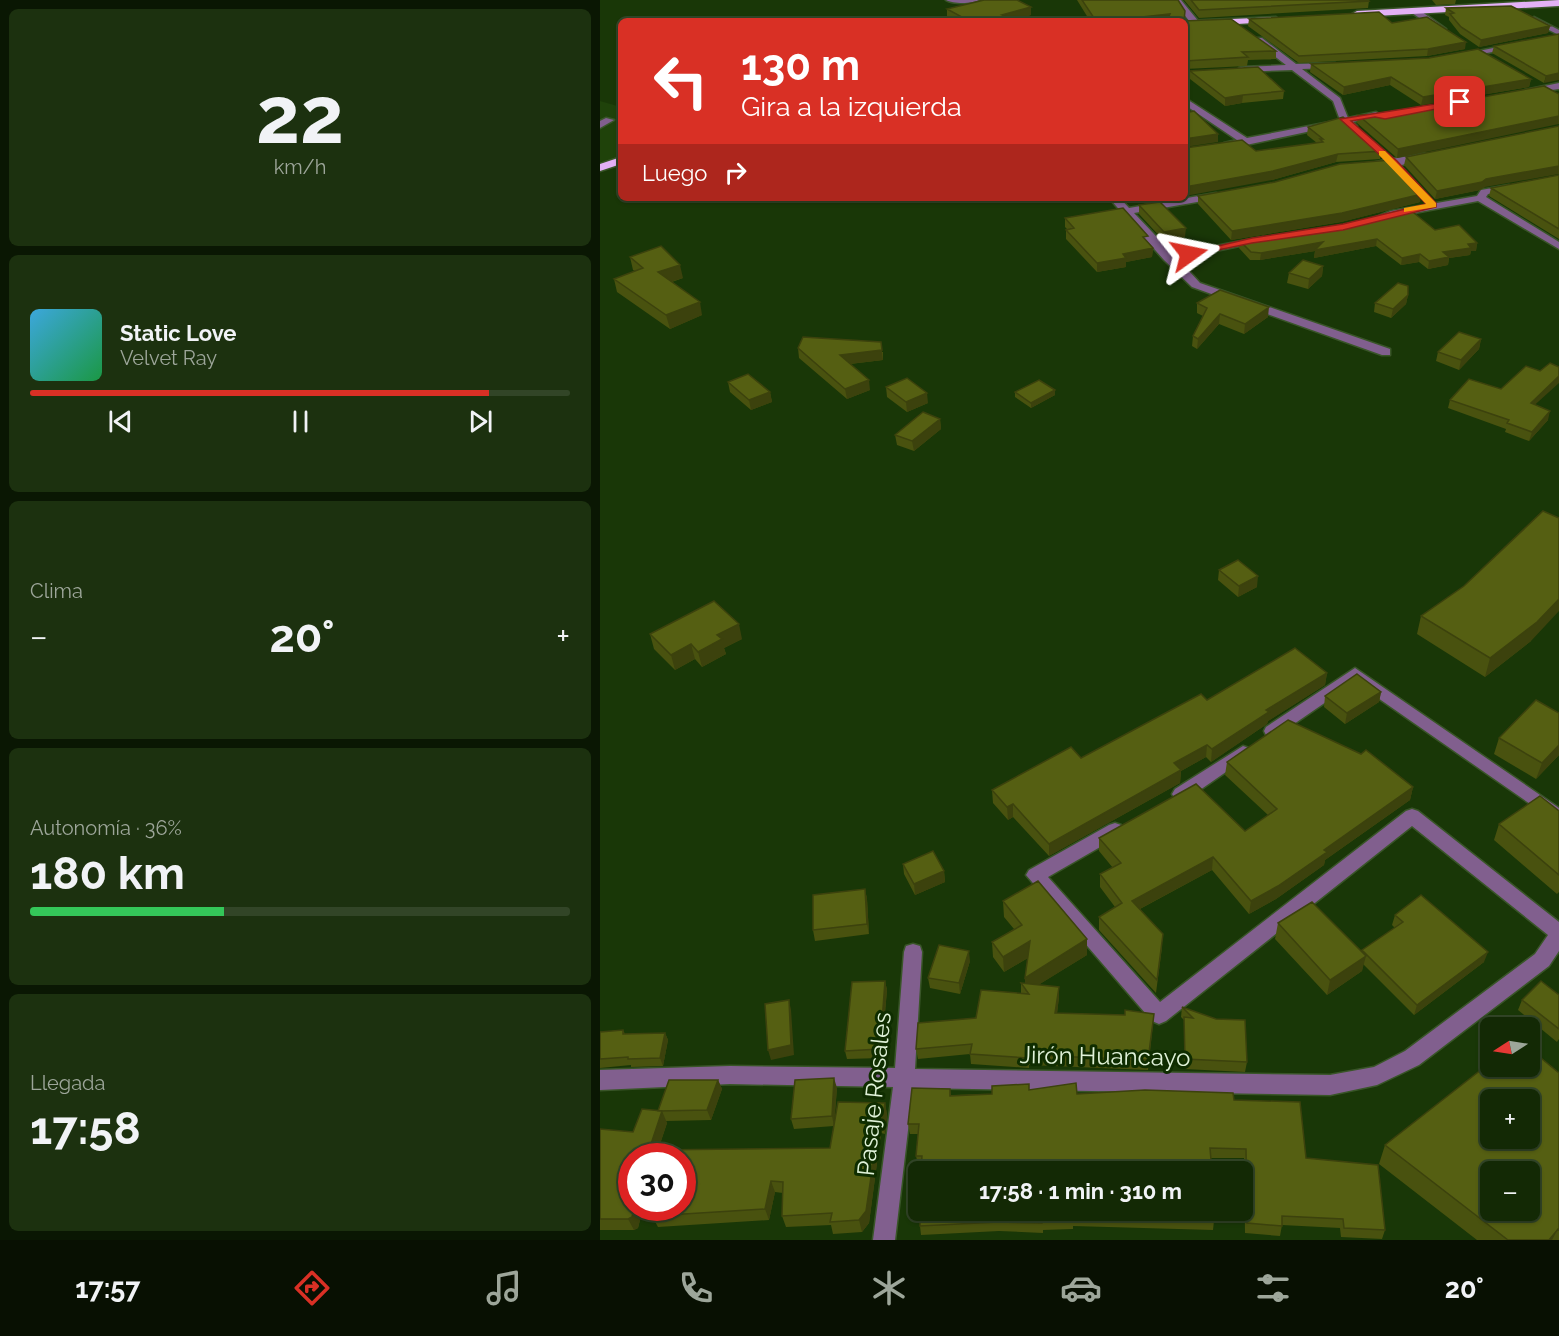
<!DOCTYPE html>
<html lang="es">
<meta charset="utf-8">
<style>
:root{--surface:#132905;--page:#1c310f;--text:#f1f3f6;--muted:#9da69a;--line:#324527;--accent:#d93025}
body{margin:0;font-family:Raleway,sans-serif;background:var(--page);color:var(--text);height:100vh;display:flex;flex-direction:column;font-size:22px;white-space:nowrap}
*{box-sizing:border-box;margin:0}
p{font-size:20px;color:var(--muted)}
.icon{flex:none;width:33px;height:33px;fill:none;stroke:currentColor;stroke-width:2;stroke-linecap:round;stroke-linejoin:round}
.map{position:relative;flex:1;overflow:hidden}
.sheet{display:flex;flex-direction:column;gap:9px;padding:9px;background:#0a1703;width:600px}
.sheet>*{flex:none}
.hud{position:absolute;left:18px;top:18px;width:570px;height:183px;border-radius:9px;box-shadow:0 2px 4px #0004,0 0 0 2px var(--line);background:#d93025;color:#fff;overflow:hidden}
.needle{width:39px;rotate:258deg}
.fabs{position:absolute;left:880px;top:1017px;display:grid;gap:12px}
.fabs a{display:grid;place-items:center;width:60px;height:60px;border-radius:9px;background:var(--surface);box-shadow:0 2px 4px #0004,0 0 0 2px var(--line);font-size:30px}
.speed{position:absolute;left:18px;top:1143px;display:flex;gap:12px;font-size:30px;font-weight:700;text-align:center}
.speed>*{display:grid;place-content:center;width:78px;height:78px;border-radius:50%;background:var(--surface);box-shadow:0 2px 4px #0004,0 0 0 2px var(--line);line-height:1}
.speed .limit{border:9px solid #d22;background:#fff;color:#111}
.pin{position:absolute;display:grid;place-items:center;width:51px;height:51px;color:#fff;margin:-26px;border-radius:12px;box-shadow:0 3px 9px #0006}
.me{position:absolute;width:66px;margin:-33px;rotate:78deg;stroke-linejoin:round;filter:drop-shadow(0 0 4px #0008)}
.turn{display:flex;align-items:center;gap:21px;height:126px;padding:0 24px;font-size:27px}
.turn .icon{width:78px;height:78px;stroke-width:2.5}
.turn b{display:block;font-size:42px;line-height:51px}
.then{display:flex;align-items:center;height:57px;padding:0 24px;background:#0003;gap:12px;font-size:22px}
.big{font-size:45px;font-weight:700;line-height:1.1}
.sheet .widget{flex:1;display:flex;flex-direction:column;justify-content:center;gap:9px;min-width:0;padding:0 21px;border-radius:9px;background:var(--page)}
.sheet .dial{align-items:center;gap:0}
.dial b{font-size:78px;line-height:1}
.song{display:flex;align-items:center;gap:18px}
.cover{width:72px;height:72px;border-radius:9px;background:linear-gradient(135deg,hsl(200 70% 55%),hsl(140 70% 35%))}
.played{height:6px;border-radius:3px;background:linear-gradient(90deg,var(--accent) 85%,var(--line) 85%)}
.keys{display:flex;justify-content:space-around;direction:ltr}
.heat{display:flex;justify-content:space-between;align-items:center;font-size:33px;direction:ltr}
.charge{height:9px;border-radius:4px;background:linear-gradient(90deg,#34c759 36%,var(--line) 0)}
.trip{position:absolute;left:308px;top:1161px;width:345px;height:60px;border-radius:9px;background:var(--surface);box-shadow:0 2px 4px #0004,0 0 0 2px var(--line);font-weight:700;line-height:60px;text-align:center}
.tab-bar{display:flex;height:96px;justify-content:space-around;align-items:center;background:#081002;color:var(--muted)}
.tab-bar .icon{width:42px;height:42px}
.tab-bar .active{color:var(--accent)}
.tab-bar b{font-size:27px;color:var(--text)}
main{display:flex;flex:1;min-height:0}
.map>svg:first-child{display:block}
.built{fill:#1f420a}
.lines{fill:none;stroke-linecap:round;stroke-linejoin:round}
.minor-casing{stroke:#395528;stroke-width:3}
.highway-casing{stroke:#395528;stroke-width:3}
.minor{fill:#815f8e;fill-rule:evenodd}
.highway{fill:#e3b1f6;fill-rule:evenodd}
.wall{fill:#49520f}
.shaded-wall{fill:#3c420d}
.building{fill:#555f12;stroke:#3c420d;stroke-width:1.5;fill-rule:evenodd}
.route{fill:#d93025;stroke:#8d1f18;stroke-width:1.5}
.slow{fill:#f59e0b}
.labels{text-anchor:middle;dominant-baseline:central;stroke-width:6;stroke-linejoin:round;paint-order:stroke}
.near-street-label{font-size:24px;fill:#e0f2d8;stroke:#0f2d00}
</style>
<main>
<section class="sheet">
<div class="widget dial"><b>22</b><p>km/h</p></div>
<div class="widget">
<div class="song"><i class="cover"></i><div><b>Static Love</b><p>Velvet Ray</p></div></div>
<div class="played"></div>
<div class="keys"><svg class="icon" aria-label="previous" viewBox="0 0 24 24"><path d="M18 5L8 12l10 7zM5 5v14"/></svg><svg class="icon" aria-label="pause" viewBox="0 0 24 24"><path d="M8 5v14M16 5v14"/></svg><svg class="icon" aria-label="next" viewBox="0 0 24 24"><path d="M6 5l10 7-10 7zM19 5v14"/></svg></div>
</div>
<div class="widget"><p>Clima</p>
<div class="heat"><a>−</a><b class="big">20°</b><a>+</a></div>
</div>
<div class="widget"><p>Autonomía · 36%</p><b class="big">180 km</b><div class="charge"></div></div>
<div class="widget"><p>Llegada</p><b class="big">17:58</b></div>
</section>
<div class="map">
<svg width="959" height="1240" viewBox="0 0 959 1240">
<rect width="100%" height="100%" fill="#193707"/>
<path class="built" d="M0 101 21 107V158L0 166Z"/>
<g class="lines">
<g class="minor-casing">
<path id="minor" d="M346 0H379C372 4 353 4 346 0Z
M573 0H581L599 22V26H593Z
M812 9H818L846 29 839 31 812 13Z
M934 17 959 30V35L931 21 930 19Z
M656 38H662L696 64 735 63V67L732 68 702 69 740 98 748 118 776 112 780 115 753 122 757 126 752 129 744 124 646 145 624 147V143L637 140 585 105V98L647 138 740 120 733 101 692 70 639 72V68L642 67 686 65 656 42Z
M913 44H916V48L863 57 859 55Z
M959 83V89L929 93 925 90Z
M6 118 14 120 0 128V121Z
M824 153 829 156 827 158C812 162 783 173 769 164 774 161 814 156 824 153Z
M909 185 914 188 912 190 888 194 886 197 959 242V249L878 201 793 217 772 224 767 221 791 211 877 196 881 190Z
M616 193 620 194V198L534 213 573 254 663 237V241L578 259 600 283 790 349V355H782L592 287 564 260 509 198H520L529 208Z
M755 668 959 808V824L755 682 678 735H666L664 731 666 727Z
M643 746 649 748 651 752 649 756 587 799 581 801 575 799 572 794 575 789Z
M812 809 818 811 959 922V951L949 966 819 1065 777 1085 730 1095 313 1088 295 1240H273L293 1087 130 1084 0 1090V1070L130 1066 295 1068 304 952 306 946 313 944 320 946 322 952 315 1069 730 1075 774 1067 805 1051 935 954 948 935 812 826 566 1021 559 1024 552 1021 426 875 429 870 509 825 515 823 521 825 524 830 521 835 448 877 560 1002 806 811Z"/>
</g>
<g class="highway-casing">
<path id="highway" d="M959 0V6L757 17 752 14 757 11Z
M676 17 678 19 673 22 585 27V21Z
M21 157V164L0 171V164Z"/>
</g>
<use href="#minor" class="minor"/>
<use href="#highway" class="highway"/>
</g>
<path class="wall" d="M477 0H578L584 21 676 51V59L648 60 647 66 585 69V21H490Z
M584 0H768L769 1 768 8 599 18Z
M832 0H856L855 4 836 5Z
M431 7V15L408 21H356L347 16V9Z
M846 8 950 26 948 33 879 47 860 34 849 20V17L845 15Z
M649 19 792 23 865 49 827 56 699 63 648 26Z
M959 34 944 83 892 53 894 46Z
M711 64 931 79 929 87 821 105 790 85 743 95 710 72Z
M590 71 684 91 683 99 642 103 625 106 590 79Z
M959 94 797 158 757 123 758 115 787 114Z
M708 127 782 151 780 159 736 162 672 180 656 151 717 143 707 135Z
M806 157 885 187 880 190 835 199 804 165Z
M959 175V239L889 196 891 188Z
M598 196 820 202 741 222 631 240 598 204Z
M539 205 585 237 564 241 539 214Z
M465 218 547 242 553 248 552 257 526 262V267L497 272 466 239V230H468L465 227Z
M835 230 877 243 876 251H871L870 255 849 258 848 265 828 269 819 262 801 265 776 246 714 258 715 251 660 260H650L639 248 640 241Z
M30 257 83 278 72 282 102 315 70 329 17 292 14 279 35 271 33 270Z
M723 266 722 276 708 289 687 283 689 273Z
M808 295 806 304 791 318 774 312 775 303Z
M597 303 668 317 644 334 619 324 597 349 592 346 593 336 603 316 597 313Z
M881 339 879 349 859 370 836 361 838 352Z
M198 348 283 352V360L250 364 270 390 247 399 199 358Z
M128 382 170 392 172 402 151 410 130 392Z
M286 387 328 403 307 412 287 397Z
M415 392 455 395 431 408 415 397Z
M850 400 935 405 948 420 929 441 905 432 906 429 848 408Z
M340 419 341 429 314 451 297 445 295 435Z
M619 570 657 587 638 597 618 580Z
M821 616 931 641 885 677 817 634Z
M50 634 142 639 124 648 126 654 102 667 95 659 75 670 54 649Z
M727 673 725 685 668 721 667 724 611 762 606 757 581 771 580 783 449 856 413 817 408 820 393 803 392 790 481 758 607 700Z
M781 692 779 702 745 724 724 707 725 696Z
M959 713V755L936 779 894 754 899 738Z
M627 762 813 787 810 800 725 860 724 865 676 899 649 914 612 870 540 909 562 947 556 993 499 930V917L515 907 500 887V874L513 868 499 851V838L645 831 668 815 625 775Z
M959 811V892L957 894 894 840 899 824Z
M303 864 344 871 345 882 315 895 304 874Z
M265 889 267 899 269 934 215 941 213 930Z
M403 901 487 955 438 985 459 987V997L457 1013 525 1015 554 1014 548 1070 429 1065V1068L371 1064 370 1054 318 1059 316 1049 421 993V983L425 984V978L428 958 404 972 393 957 392 942 414 929 404 917Z
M795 915 884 962 814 1015 763 964 762 971 727 995 675 939 678 923 762 952V950L795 928 792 925Z
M370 961 360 994 330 988 328 978Z
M285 981 287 990 281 1058 247 1059 245 1051Z
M959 995V1039L957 1042 918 1010 922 1000Z
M582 1007 616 1019 647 1062 645 1072 584 1069V1020L581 1017Z
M23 1030 25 1034 65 1033 68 1040 63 1066 31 1067V1065L0 1068V1032Z
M959 1073V1240H877L779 1164 785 1145Z
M118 1080 122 1089 111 1120 66 1121 67 1123 58 1150 230 1148 234 1126 194 1129 191 1119 237 1088 234 1124 285 1103 287 1115 285 1134 281 1133 269 1223 262 1232 233 1234 231 1225 186 1227 182 1216 183 1193 175 1192 169 1220 58 1227 52 1216 82 1156H32V1208H43L38 1228 34 1230H0V1129L33 1132 58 1111Z
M350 1089 351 1095 392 1094 429 1090 477 1094 634 1100 706 1158 785 1230 782 1239 741 1237 740 1228 682 1225 680 1236 645 1233 644 1158H611L318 1165 316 1156 318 1134H310L308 1124Z
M320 1210 614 1221 613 1230 473 1226V1229L443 1230V1233L399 1231 321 1235 320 1226Z"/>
<path class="shaded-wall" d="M431 7V15L408 21H393L402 15Z
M570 14 569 21H506Z
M950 26 948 33 879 47 881 40Z
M866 42 865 49 827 56 828 49Z
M959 73V80L944 83 946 76Z
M791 77 790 85 743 95 744 87Z
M931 79 929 87 821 105 823 97Z
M643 95 642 103 625 106V98Z
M959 116V124L797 158 798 149Z
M618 134V142L585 147V139Z
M738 154 736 162 672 180 585 196V187Z
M959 166V174L885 187 880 190 835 199 837 191 886 179Z
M822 194 820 202 741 222 631 240 632 231Z
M558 198H572L558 200Z
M586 228 585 237 564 241V232Z
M777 239 776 246 714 258 715 251 660 260 661 253 723 242Z
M877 243 876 251H871L870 255 849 258 848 265 828 269 829 261 843 252 868 244Z
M553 248 552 257 526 262V267L497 272V263L523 254Z
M820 254 819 262 801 265 802 258Z
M80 265 83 278 61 285 58 272Z
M723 266 722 276 708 289 709 279Z
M808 295 806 304 791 318 793 309Z
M100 302 102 315 70 329 66 315Z
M669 307 668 317 644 334 645 324Z
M620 314 619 324 597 349 598 339Z
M881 339 879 349 859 370 861 360Z
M281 342 283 360 241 365 240 355Z
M959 376V383L928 411 931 403Z
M269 380 270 390 247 399 245 389Z
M455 390V395L431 408V403Z
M170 392 172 402 151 410 149 400Z
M327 393 328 403 307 412 306 402Z
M950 411 948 420 929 441 932 432Z
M340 419 341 429 314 451 312 441Z
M658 576 657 587 638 597 639 586Z
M959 599V611L931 641 885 677 890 658Z
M139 624 142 639 124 648 126 654 102 667 98 652 117 635Z
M91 644 95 659 75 670 71 655Z
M727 673 725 685 668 721 667 724 611 762 612 749 666 710Z
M781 692 779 702 745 724 747 713Z
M607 745 606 757 581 771 580 783 449 856V844L574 763Z
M959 745V755L936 779 942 763Z
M813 787 810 800 725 860 724 865 676 899 649 914 651 901Z
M413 804V817L408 820 407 807Z
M613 857 612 870 532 913V901Z
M344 871 345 882 315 895 314 884Z
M265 889 267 899 269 934 267 924Z
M487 939V955L427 992 425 990V978Z
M430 941 431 956 404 972 403 957Z
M369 951 370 961 360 994 359 983Z
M888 952 884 962 814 1015 817 1005Z
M766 956 762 971 727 995 730 980Z
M285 981 287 990 281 1058 280 1049Z
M459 987V997L456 1023 455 1013Z
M189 1000 191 1010 194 1055 171 1060 168 1050Z
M65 1033 68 1040 63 1066 60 1058Z
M234 1078 237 1088 234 1126 232 1116Z
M118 1080 122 1089 111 1120 107 1110Z
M285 1103 287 1115 285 1134 282 1122Z
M62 1111 67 1123 56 1156 49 1150Z
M279 1122 281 1133 269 1223 262 1232 259 1220Z
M171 1181 175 1192 169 1220 165 1209Z
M34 1208H43L38 1228 34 1230 28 1219Z
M958 1229 952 1240H949Z"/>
<path class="building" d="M384 0H417L431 7 402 15 407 17 393 21H369L347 9Z
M482 0H578L585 11 584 21 631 19 676 51 642 52 648 57 585 61V21H567L570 14 506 21H496Z
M591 0H768L769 1 599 10Z
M911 6 950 26 881 40 861 27 850 14 854 13 846 8Z
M779 12 792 23 827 17 866 42 828 49 699 56 649 19Z
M959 34V73L946 76 894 46Z
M878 49 931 79 823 97 791 77 744 87 711 64 829 58Z
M658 67 684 91 643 95 625 98 590 71Z
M944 86 959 94V116L798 149 758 115 787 114Z
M594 111 618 134 585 139V140V113Z
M743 117 782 151 738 154 673 171 585 187V148L642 140 656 151 723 142 720 139H723L708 127Z
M959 126V166L886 179 882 182 837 191 806 157Z
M792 160 822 194 742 213 632 231 598 196 675 182 740 164Z
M959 175V229L891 188Z
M560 202 586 228 564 232 539 205Z
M523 208 548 236 543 237 553 248 523 254 526 258 497 263 466 230 474 228 465 218Z
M809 209 835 230 859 225 877 243 868 244 871 248 843 252 849 257 829 261 820 254 802 258 777 239 715 250 723 242 661 253 651 252 640 241 742 226Z
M61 246 80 265 58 272 100 302 66 315 14 279 43 268 30 257Z
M703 260 723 266 709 279 689 273Z
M798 283 808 286V295L793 309 775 303Z
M620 290 669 307 645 324 620 314 598 339 593 336 607 308 597 303Z
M859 332 881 339 861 360 838 352Z
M203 337 281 342 282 350 240 355 269 380 245 389 198 348Z
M950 363 959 367V376L931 403 950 411 932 432 907 423 909 420 850 400 869 379 901 389 926 366 940 371Z
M148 374 170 392 149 400 128 382Z
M307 378 327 393 306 402 286 387Z
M439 380 455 390 431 403 415 392Z
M323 412 340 419 312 441 295 435Z
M943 511 959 518V599L937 622 890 658 821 616 864 586Z
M638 560 658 576 639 586 619 570Z
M114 601 139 624 117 635 122 639 98 652 91 644 71 655 50 634Z
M695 648 727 673 666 710 669 712 612 749 607 745 574 763 581 770 449 844 413 804 407 807 392 790 471 747 481 758 601 694 607 700Z
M757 674 781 692 747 713 725 696Z
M936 700 959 713V745L942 763 899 738Z
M688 720 761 754 766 750 813 787 724 850 727 852 678 886 651 901 613 857 532 901 563 934 557 980 499 917 522 903 500 874 521 863 499 838 596 784 645 831 677 809 627 762Z
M940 796 959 811V875L899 824Z
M333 851 344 871 314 884 303 864Z
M438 881 487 939 425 978 430 941 403 957 392 942 422 925 403 901Z
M265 889 267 924 213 930V895Z
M821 895 888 952 817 1005 762 950 803 922 795 915Z
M712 902 766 956 730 980 678 923Z
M339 945 369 951 359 983 328 978Z
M285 981 280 1049 245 1051 252 982Z
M941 981 959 995V1029L922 1000Z
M421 983 459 987 455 1013 525 1015V1010L554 1014 548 1060 428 1055V1058L370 1054 372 1044 316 1049 318 1023 376 1018 381 990 429 994Z
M189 1000 191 1045 168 1050 165 1004Z
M582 1007 616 1019 645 1020 647 1062 585 1059 584 1017 593 1018Z
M23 1030V1034L65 1033 60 1058 28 1059V1057L0 1059V1032Z
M930 1049 959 1073V1230L958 1229 949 1240H908L785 1145 891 1062V1066H930ZM891 1100H930V1138H891ZM891 1172H930V1210H891Z
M234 1078 232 1116 191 1119 195 1080Z
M69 1080H118L107 1110 58 1111Z
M476 1083 477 1094 545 1090 633 1093 634 1100 700 1102 706 1158 778 1165 785 1230 744 1228 743 1219 682 1216V1226L647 1223 646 1149 610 1148 612 1172H321L322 1156H316L319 1124H308L312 1088 350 1089V1096L392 1094V1086L429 1084V1090Z
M238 1102 285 1103 282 1122H279L266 1211 259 1220 230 1222 232 1213 182 1216 183 1182 171 1181 165 1209 52 1216 53 1208H82V1156H32V1208H34L32 1217 28 1219H0V1129L33 1132 42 1109 62 1111 49 1150 230 1148Z
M320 1210H614V1221L473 1217V1220H443L442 1223 398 1222 320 1226Z"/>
<path class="route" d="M860 100 862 104 785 119 775 117 751 121 797 161 836 203V207L743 230 652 243 589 256 584 254 652 238 743 224 826 204 791 165 740 119Z"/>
<path class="slow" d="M779 151H785L836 203V207L804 212V208L826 204 779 155Z"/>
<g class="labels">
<g class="near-street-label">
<text transform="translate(505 1056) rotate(1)">Jirón Huancayo</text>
<text transform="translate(274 1094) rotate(-84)">Pasaje Rosales</text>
</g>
</g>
</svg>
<div class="fabs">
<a><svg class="needle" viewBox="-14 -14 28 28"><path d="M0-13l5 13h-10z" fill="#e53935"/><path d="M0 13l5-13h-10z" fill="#9da69a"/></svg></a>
<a>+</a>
<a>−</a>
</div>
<div class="speed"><div class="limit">30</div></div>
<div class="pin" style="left:860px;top:102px;background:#d93025"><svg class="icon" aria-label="arrive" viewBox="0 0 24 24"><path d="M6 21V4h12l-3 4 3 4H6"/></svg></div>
<svg class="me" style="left:589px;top:254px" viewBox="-20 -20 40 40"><path d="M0-17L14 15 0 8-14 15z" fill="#d93025" stroke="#fff" stroke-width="4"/></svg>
<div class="trip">17:58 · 1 min · 310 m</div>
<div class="hud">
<div class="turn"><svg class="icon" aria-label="left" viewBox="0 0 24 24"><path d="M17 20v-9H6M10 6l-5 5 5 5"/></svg><div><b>130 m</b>Gira a la izquierda</div></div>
<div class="then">Luego<svg class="icon" aria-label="right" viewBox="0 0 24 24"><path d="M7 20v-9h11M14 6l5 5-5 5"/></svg></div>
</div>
</div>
</main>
<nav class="tab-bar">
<b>17:57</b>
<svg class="icon active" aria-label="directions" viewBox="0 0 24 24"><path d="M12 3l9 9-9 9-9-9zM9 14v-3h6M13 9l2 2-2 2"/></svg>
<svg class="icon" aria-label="music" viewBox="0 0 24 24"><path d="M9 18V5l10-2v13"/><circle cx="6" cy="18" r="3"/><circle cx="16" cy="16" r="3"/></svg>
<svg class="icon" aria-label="phone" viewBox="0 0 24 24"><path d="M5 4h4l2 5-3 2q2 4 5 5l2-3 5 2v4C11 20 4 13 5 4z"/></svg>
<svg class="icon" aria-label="climate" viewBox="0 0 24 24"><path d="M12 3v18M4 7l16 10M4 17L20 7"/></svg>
<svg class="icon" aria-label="car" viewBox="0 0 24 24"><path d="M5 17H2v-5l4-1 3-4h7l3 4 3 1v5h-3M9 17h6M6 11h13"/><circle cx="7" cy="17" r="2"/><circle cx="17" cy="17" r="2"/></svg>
<svg class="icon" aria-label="filters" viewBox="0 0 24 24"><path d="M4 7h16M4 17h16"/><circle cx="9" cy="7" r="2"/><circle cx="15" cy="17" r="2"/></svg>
<b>20°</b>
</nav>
